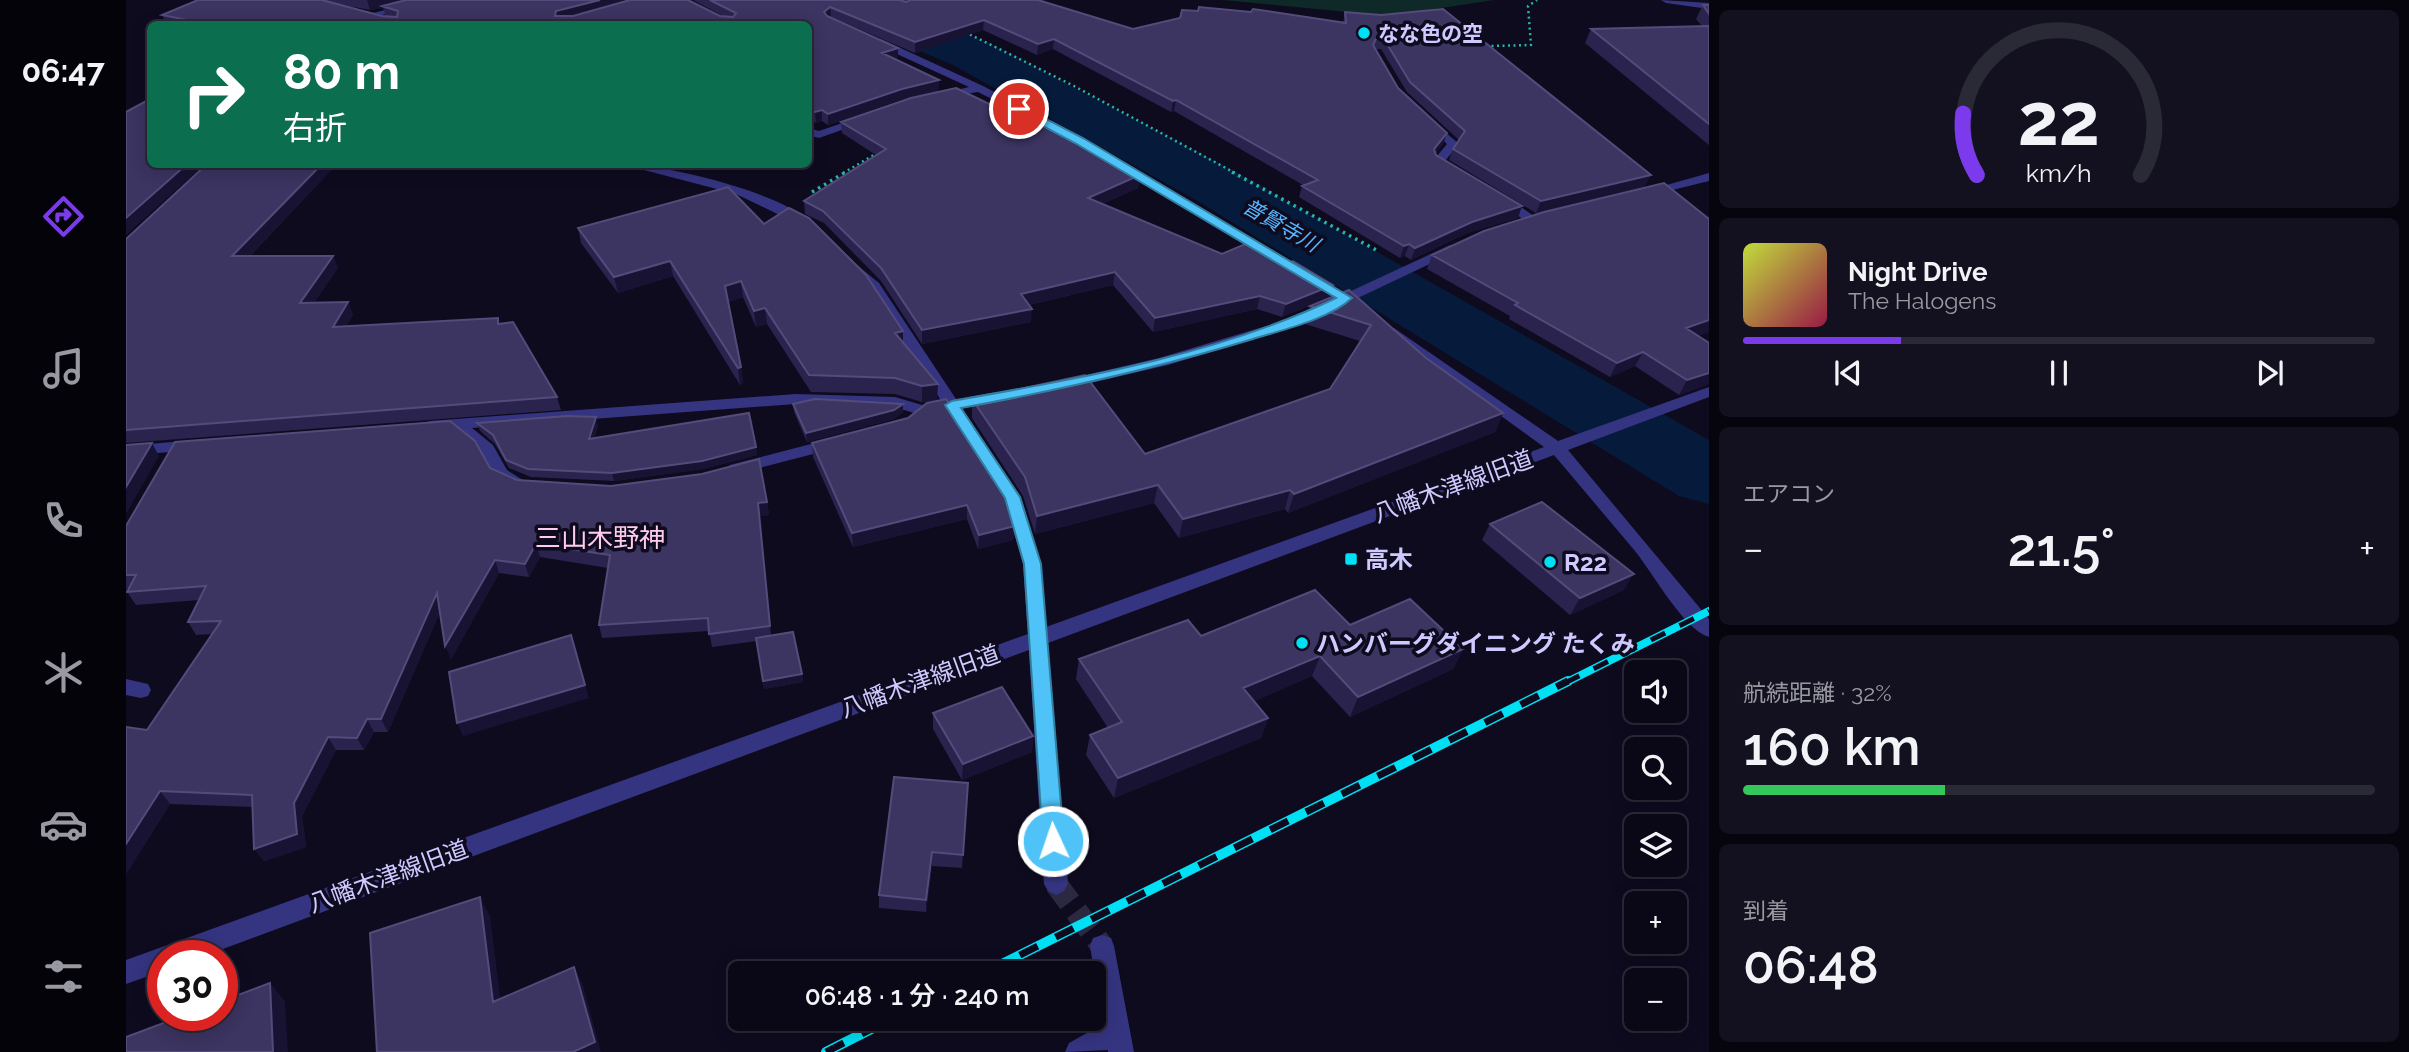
<!DOCTYPE html>
<html lang="ja">
<meta charset="utf-8">
<style>
:root{--surface:#0a0817;--page:#131120;--text:#f1f3f6;--muted:#999aa1;--line:#2a2936;--accent:#7c3aed}
body{margin:0;font-family:Raleway,"Noto Sans JP",sans-serif;background:var(--page);color:var(--text);height:100vh;display:flex;flex-direction:column;font-size:26px;white-space:nowrap}
*{box-sizing:border-box;margin:0}
p{font-size:23px;color:var(--muted)}
.icon{flex:none;width:38px;height:38px;fill:none;stroke:currentColor;stroke-width:2;stroke-linecap:round;stroke-linejoin:round}
.map{position:relative;flex:1;overflow:hidden}
.side{display:flex;flex-direction:column;gap:10px;padding:10px;background:#06040d;width:700px}
.side>*{flex:none}
.guide{position:absolute;left:21px;top:21px;width:665px;height:147px;border-radius:10px;box-shadow:0 4px 18px #0003,0 0 0 2px var(--line);background:#0b6e4f;color:#fff;overflow:hidden}
.controls{position:absolute;left:1498px;top:660px;display:grid;gap:14px}
.controls a{display:grid;place-items:center;width:63px;height:63px;border-radius:10px;background:var(--surface);box-shadow:0 4px 18px #0003,0 0 0 2px var(--line);font-size:35px}
.speed{position:absolute;left:21px;top:940px;display:flex;gap:14px;font-size:35px;font-weight:700;text-align:center}
.speed>*{display:grid;place-content:center;width:91px;height:91px;border-radius:50%;background:var(--surface);box-shadow:0 4px 18px #0003,0 0 0 2px var(--line);line-height:1}
.speed .limit{border:10px solid #d22;background:#fff;color:#111}
.pin{position:absolute;display:grid;place-items:center;width:60px;height:60px;color:#fff;margin:-30px;border:4px solid #fff;border-radius:50%;box-shadow:0 2px 7px #0007}
.me{position:absolute;width:77px;margin:-38px;rotate:357deg;stroke-linejoin:round;filter:drop-shadow(0 0 5px #0008)}
.turn{display:flex;align-items:center;gap:24px;height:147px;padding:0 21px;font-size:32px}
.turn .icon{width:91px;height:91px;stroke-width:2.5}
.turn b{display:block;font-size:49px;line-height:60px}
.big{font-size:52px;font-weight:600;line-height:1.1}
.side .card{flex:1;display:flex;flex-direction:column;justify-content:center;gap:10px;min-width:0;padding:0 24px;border-radius:10px;background:var(--page)}
.side .dial{align-items:center;gap:0}
.dial svg{height:182px;overflow:visible;fill:none;stroke:var(--line);stroke-width:7;stroke-linecap:round;text-anchor:middle}
.dial text{fill:var(--text);stroke:none}
.song{display:flex;align-items:center;gap:21px}
.cover{width:84px;height:84px;border-radius:10px;background:linear-gradient(135deg,hsl(70 70% 55%),hsl(340 70% 35%))}
.played{height:7px;border-radius:4px;background:linear-gradient(90deg,var(--accent) 25%,var(--line) 25%)}
.keys{display:flex;justify-content:space-around;direction:ltr}
.heat{display:flex;justify-content:space-between;align-items:center;font-size:38px;direction:ltr}
.charge{height:10px;border-radius:5px;background:linear-gradient(90deg,#34c759 32%,var(--line) 0)}
.trip{position:absolute;left:602px;top:961px;width:378px;height:70px;border-radius:10px;background:var(--surface);box-shadow:0 4px 18px #0003,0 0 0 2px var(--line);font-weight:600;line-height:70px;text-align:center}
main{display:flex;flex:1;min-height:0}
.dock{display:flex;flex-direction:column;width:126px;justify-content:space-around;align-items:center;background:#040309;color:var(--muted)}
.dock .icon{width:49px;height:49px}
.dock .active{color:var(--accent)}
.dock b{font-size:32px;color:var(--text)}
.map>svg:first-child{display:block}
.green{fill:#0e2927}
.lines{fill:none;stroke-linecap:round;stroke-linejoin:round}
.river{fill:#061b3c;fill-rule:evenodd}
.minor-tunnel{stroke:#2b2841;stroke-width:23;stroke-dasharray:23 11;stroke-linecap:butt}
.path-far1{stroke:#27b5a9;stroke-width:2.5;stroke-dasharray:2 3.5;stroke-linecap:butt}
.path{stroke:#27b5a9;stroke-width:3.5;stroke-dasharray:2.5 4.5;stroke-linecap:butt}
.minor{fill:#353480;fill-rule:evenodd}
.rail-far1-casing{stroke:#00e0f4;stroke-width:8}
.rail-casing{stroke:#00e0f4;stroke-width:10}
.rail-far1{stroke:#0e0b1f;stroke-width:5;stroke-dasharray:16;stroke-linecap:butt}
.rail{stroke:#0e0b1f;stroke-width:7;stroke-dasharray:20;stroke-linecap:butt}
.wall{fill:#2a234e;fill-rule:evenodd}
.shaded-wall{fill:#181233}
.building{fill:#3c3461;stroke:#534c7a;stroke-width:2}
.route{fill:#4fc3f7;stroke:#337fa1;stroke-width:2}
.poi-dot{fill:#00e0f4;stroke:#0e0b1f;stroke-width:2.5}
.labels{text-anchor:middle;dominant-baseline:central;stroke-width:7;stroke-linejoin:round;paint-order:stroke}
.far-poi-label{font-size:21px;font-weight:bold;fill:#cec9ff;stroke:#0e0b1f;text-anchor:start}
.far-water-label{font-size:21px;font-style:italic;fill:#57b4ff;stroke:#0e0b1f}
.street-label{font-size:24px;fill:#cec9ff;stroke:#0e0b1f}
.poi-label{font-size:24px;font-weight:bold;fill:#cec9ff;stroke:#0e0b1f;text-anchor:start}
.neighbourhood-label{font-size:26px;fill:#ffcbed;stroke:#0e0b1f}
</style>
<main>
<nav class="dock">
<b>06:47</b>
<svg class="icon active" aria-label="directions" viewBox="0 0 24 24"><path d="M12 3l9 9-9 9-9-9zM9 14v-3h6M13 9l2 2-2 2"/></svg>
<svg class="icon" aria-label="music" viewBox="0 0 24 24"><path d="M9 18V5l10-2v13"/><circle cx="6" cy="18" r="3"/><circle cx="16" cy="16" r="3"/></svg>
<svg class="icon" aria-label="phone" viewBox="0 0 24 24"><path d="M5 4h4l2 5-3 2q2 4 5 5l2-3 5 2v4C11 20 4 13 5 4z"/></svg>
<svg class="icon" aria-label="climate" viewBox="0 0 24 24"><path d="M12 3v18M4 7l16 10M4 17L20 7"/></svg>
<svg class="icon" aria-label="car" viewBox="0 0 24 24"><path d="M5 17H2v-5l4-1 3-4h7l3 4 3 1v5h-3M9 17h6M6 11h13"/><circle cx="7" cy="17" r="2"/><circle cx="17" cy="17" r="2"/></svg>
<svg class="icon" aria-label="filters" viewBox="0 0 24 24"><path d="M4 7h16M4 17h16"/><circle cx="9" cy="7" r="2"/><circle cx="15" cy="17" r="2"/></svg>
</nav>
<div class="map">
<svg width="1583" height="1052" viewBox="0 0 1583 1052">
<rect width="100%" height="100%" fill="#0e0b1f"/>
<path class="green" d="M1097 0H1368L1262 16Z"/>
<g class="lines">
<path class="river" d="M690 0H754L863 43 1112 173 1583 440V504L1553 496 1068 199 827 65 697 10Z"/>
<path class="minor-tunnel" d="M930 884 976 946"/>
<path class="path-far1" d="M839 32 948 86 1109 173
M1361 49 1365 46 1405 45 1402 6 1411 0
M717 173 748 155"/>
<path class="path" d="M1106 172 1252 251
M686 192 720 172"/>
<path class="minor" d="M299 0H317L236 20 231 17Z
M1535 0 1583 3V9L1540 3Z
M747 39H755L857 86 957 138 1151 253 1144 257 1139 256 949 142 852 92 810 99V95L843 87 747 43Z
M737 116 741 117V121L693 138 682 135V128L693 131Z
M1304 119 1333 144 1319 161 1332 168V174H1324L1306 162 1321 144 1298 122Z
M495 164C538 164 653 192 683 221L672 224 610 194Z
M1583 173V181L1522 196 1516 192Z
M1372 197H1380L1414 220 1403 223 1372 203Z
M1324 245 1331 249 1329 252 1177 324 1042 365 939 389 931 384 934 381 1033 358 1167 318Z
M731 265 753 283 830 399 870 392 878 397 875 400 836 408 895 497 915 564 920 627 1418 447 1263 335V329L1268 328 1432 441 1583 387V397L1442 450 1583 619V637C1557 629 1527 573 1509 551 1482 519 1455 487 1428 455L922 643 942 884 938 891 930 895 922 891 918 884 903 650 78 956H37V971L0 984V960L902 634 897 564 878 497 821 410 795 415 768 407 670 404 346 428 367 445 381 470 400 482 398 486C372 493 366 465 353 451 346 443 336 436 327 429L303 431 295 426 303 421 670 394 769 397 796 405 816 402 743 289 724 269Z
M708 438 714 439 716 443 714 447 610 474 602 469 604 465Z
M69 440 77 445 75 449 0 456V446Z
M0 679 22 684 25 690 22 696 15 698 0 695Z
M976 935 985 938 988 946 1008 1052H982V1050L939 1052 943 1043 977 1024 964 946 967 938Z"/>
<g class="rail-far1-casing">
<path id="rail-far1" d="M1439 683 1583 611"/>
</g>
<g class="rail-casing">
<path id="rail" d="M858 973 1442 681
M700 1052 767 1018"/>
</g>
<use href="#rail-far1" class="rail-far1"/>
<use href="#rail" class="rail"/>
</g>
<path class="wall" d="M72 0H562L594 16H597L567 0H774L780 2H781L777 0H912L1007 29 1217 23 1219 12 1519 186 1410 213 1323 160 1327 149 1333 140 1281 92 1255 49H1249L1272 88 1321 133 1317 144 1309 154 1310 155 1392 218 1341 233 1285 260 1279 256 1274 258 1173 197 1176 186 1177 185 1048 111 1045 112 927 49 911 55 857 30 789 53 705 17 772 58 769 59 813 80 812 91 776 99 702 125 696 121 690 123 682 119V24H40L36 15ZM212 4 244 10 257 8 260 16Z
M1577 5H1583V145L1459 43 1465 29 1576 26 1570 19Z
M715 122 1014 175 1012 188 976 204 1096 254 1162 263 1207 285 1203 298 1156 317 1131 309 1027 332 987 285 903 305 905 322 796 344 755 281 698 223 679 214 678 201 750 155 716 133Z
M207 168 124 256H207L212 268 188 303 222 302 227 315 220 326 374 324 431 397 435 410 0 443V239Z
M638 224 777 331V343L811 400 796 402 769 394 685 392 641 324 630 327 617 297 602 302 615 367 617 383 614 385 547 276 492 293 455 243 452 228Z
M1306 255 1583 332 1571 336 1583 343V384L1553 395 1509 366 1484 377 1383 319 1384 316 1301 269Z
M1223 290 1300 358 1377 413 1369 432 1162 513 1159 509 1053 538 1028 503 909 534 897 496 846 418V399L1019 454 1204 389 1234 341 1179 324 1184 306Z
M667 404 777 412 768 419 681 442 668 412Z
M782 418 889 526 887 540 852 549 841 519 727 547 687 457 686 443Z
M351 423 472 425 468 439 630 447 631 455 577 469 488 481 405 477 383 468 369 444 354 431Z
M364 468 391 480 641 502 643 515 633 516 645 635 676 674 677 682 638 689 631 641 586 647 583 631 476 638 473 625 482 568 414 557 403 577 373 573 325 659 314 612 262 732H248L238 750H210L176 816 180 847 138 861 128 849 127 807 44 804 0 874 21 730 86 634 70 635 62 622 73 600 10 605 1 592 3 588 0 589V526Z
M1364 524 1498 590 1444 615 1356 540Z
M1224 625 1337 649 1327 669 1224 717 1186 676 1128 701 1142 718 1135 738 988 798 960 755 964 735 982 728 950 679 953 659 1075 636Z
M807 713 907 736 906 752 836 780 807 729Z
M842 783 836 868 806 866 800 912 753 908V895Z"/>
<path class="shaded-wall" d="M241 0H297L256 6 257 8 244 10Z
M474 0H513L432 24 429 16 430 11Z
M704 7 705 17 698 22V12Z
M858 20 857 30 789 53V42Z
M928 39 927 49 911 55 912 44Z
M772 48V58L756 64V53Z
M813 80 812 91 776 99 702 125V114L776 89Z
M1050 100 1048 111 1045 112 1047 101Z
M696 110V121L690 123 689 112Z
M1321 133 1317 144 1304 160 1308 149Z
M61 164H79L0 235V218Z
M196 164H206L207 168 112 268 106 256Z
M1014 175 1012 188 961 210 962 198Z
M1525 175 1519 186 1410 213 1415 201Z
M1396 206 1392 218 1341 233 1285 260 1289 248 1346 222Z
M1283 244 1279 256 1274 258 1278 246Z
M207 256 212 268 180 315 174 303Z
M544 261 547 276 492 293 488 277Z
M989 272 987 285 894 307 895 294Z
M615 281 617 297 601 302 599 286Z
M1207 285 1203 298 1156 317 1160 304Z
M1134 296 1131 309 1027 332 1029 318Z
M222 302 227 315 213 339 207 327Z
M639 308 641 324 630 327 628 311Z
M906 309 905 322 796 344V330Z
M1583 320V332L1552 343 1560 328Z
M777 331V347L769 333Z
M1517 352 1509 366 1484 377 1491 363Z
M615 367 617 383 614 385 612 368Z
M1583 373V384L1553 395 1561 380Z
M812 384 811 400 796 402V386Z
M777 404V412L768 419 681 442 680 433Z
M1377 413 1369 432 1162 513 1168 494Z
M470 417 472 425 465 448 463 439Z
M26 443 33 456 0 514V487Z
M630 447 631 455 577 469 488 481 486 473Z
M1032 485 1028 503 909 534 911 516Z
M1164 490 1159 509 1053 538 1057 519Z
M641 502 643 515 633 516 646 639 632 503Z
M841 505V519L727 547 726 533Z
M889 526 887 540 852 549 853 535Z
M410 544 414 557 403 577 399 564Z
M369 560 373 573 325 659 319 646Z
M1508 574 1498 590 1444 615 1454 598Z
M311 593 317 606 262 732 255 719Z
M445 635 463 698 337 736 331 723Z
M1337 649 1327 669 1224 717 1232 697Z
M1194 656 1186 676 1111 709 1117 688Z
M676 674 677 682 638 689 637 681Z
M1142 718 1135 738 988 798 992 778Z
M241 719 248 732 238 750 231 738Z
M907 736 906 752 836 780 837 764Z
M202 737 210 750 176 816 180 847 138 861 128 849 168 803Z
M34 791 44 804 0 874V844Z
M806 852V866L800 912V900Z
M354 897 364 916 377 1020 367 1002Z
M448 967 457 985 475 1052H447Z
M144 983 159 1001 162 1052H147Z"/>
<path class="building" d="M72 0H196L256 16 271 17 272 11 256 6 280 0H474L430 11 429 16H447L504 0H562L594 16 607 17 610 13 584 0H774L780 2 785 0H912L1007 29 1054 18 1056 10 1072 11 1073 7 1125 12 1127 9 1220 23 1219 12 1255 15 1317 9 1525 175 1415 201 1327 149 1339 131 1284 82 1258 39H1250L1247 45 1272 88 1321 133 1308 149 1310 155 1396 206 1346 222 1289 248 1283 244 1278 246 1176 186 1192 180 1050 100 1047 101 928 39 912 44 858 20 789 42 704 7 698 12 701 16 772 48 756 53 813 80 776 89 702 114 696 110 689 112 682 109V24H80L36 15Z
M1577 5H1583V14Z
M1583 26V124L1465 29Z
M830 88 888 116 898 112 1014 175 962 198 1096 254 1124 242 1162 263 1167 261 1207 285 1160 304 1134 296 1029 318 989 272 895 294 906 309 796 330 755 268 697 211 678 201 760 149 715 122 785 98Z
M24 99V164H61L0 218V112Z
M81 164H196L106 256H207L174 303 222 302 207 327 372 318V324L387 322 431 397 0 430V239Z
M1538 183 1583 219V320L1560 328 1583 343V373L1561 380 1517 352 1491 363 1389 305 1392 303 1306 255 1358 231 1418 212Z
M602 187 638 224 663 208 683 218 740 275 777 331 769 333 812 384 796 386 769 378 683 375 639 308 628 311 615 281 599 286 615 367 612 368 544 261 488 277 452 228Z
M1223 290 1300 358 1377 413 1168 494 1164 490 1057 519 1032 485 911 516 899 477 846 399 959 375 1019 454 1204 389 1245 325 1184 306Z
M689 399 777 404 768 410 680 433 667 404Z
M820 399 877 484 889 526 853 535 841 505 726 533 686 443 782 418 801 403Z
M623 413 630 447 576 461 486 473 402 469 380 460 367 435 351 423 441 416 470 417 463 439Z
M324 421 349 441 364 468 391 480 485 486 576 474 633 459 641 502 632 503 644 626 583 634 582 618 473 625 484 555 410 544 399 564 369 560 319 646 311 593 255 719H241L231 738 202 737 168 803 171 834 128 849 126 795 34 791 0 844V727L21 730 95 621 62 622 80 586 1 592 10 575H0V526L49 442Z
M26 443 0 487V445Z
M1416 502 1508 574 1454 598 1364 524Z
M1189 590 1224 625 1284 599 1337 649 1232 697 1194 656 1117 688 1142 718 992 778 964 735 996 722 953 659 1062 620 1075 636Z
M667 632 676 674 637 681 630 638Z
M445 635 459 685 331 723 323 672Z
M876 687 907 736 837 764 807 713Z
M768 777 842 783 837 855 806 852 800 900 753 895Z
M354 897 367 1002 448 967 469 1042 447 1052H251L244 933Z
M144 983 147 1052H0V1037L59 1015H96V1001Z"/>
<path class="route" d="M889 107H897L957 138 1226 298C1204 319 1156 330 1127 339 1031 368 934 390 835 408L894 497 915 564 938 841 935 847 927 850 920 847 917 841 898 564 879 498 819 405 826 401C955 378 1091 355 1210 298L949 143 889 111Z"/>
<g class="poi-dot">
<circle cx="1238" cy="33" r="7"/>
<rect x="1218" y="552" width="14" height="14" rx="3.5"/>
<circle cx="1424" cy="562" r="7"/>
<circle cx="1176" cy="643" r="7"/>
</g>
<g class="labels">
<g class="far-poi-label">
<text x="1252" y="33">なな色の空</text>
</g>
<g class="far-water-label">
<text transform="translate(1155 225) rotate(30)">普賢寺川</text>
</g>
<g class="street-label">
<text transform="translate(1327 486) rotate(-20)">八幡木津線旧道</text>
<text transform="translate(794 681) rotate(-20)">八幡木津線旧道</text>
<text transform="translate(262 876) rotate(-20)">八幡木津線旧道</text>
</g>
<g class="poi-label">
<text x="1239" y="559">高木</text>
<text x="1438" y="562">R22</text>
<text x="1190" y="643">ハンバーグダイニング たくみ</text>
</g>
<g class="neighbourhood-label">
<text x="474" y="538">三山木野神</text>
</g>
</g>
</svg>
<div class="controls">
<a><svg class="icon" aria-label="sound" viewBox="0 0 24 24"><path d="M4 9h4l5-4v14l-5-4H4zM17 9q2 3 0 6"/></svg></a>
<a><svg class="icon" aria-label="search" viewBox="0 0 24 24"><circle cx="10" cy="10" r="6"/><path d="M15 15l6 6"/></svg></a>
<a><svg class="icon" aria-label="layers" viewBox="0 0 24 24"><path d="M12 4l9 5-9 5-9-5zM3 14l9 5 9-5"/></svg></a>
<a>+</a>
<a>−</a>
</div>
<div class="speed"><div class="limit">30</div></div>
<div class="pin" style="left:893px;top:109px;background:#d93025"><svg class="icon" aria-label="arrive" viewBox="0 0 24 24"><path d="M6 21V4h12l-3 4 3 4H6"/></svg></div>
<svg class="me" style="left:927px;top:841px" viewBox="-20 -20 40 40"><circle r="17" fill="#4fc3f7" stroke="#fff" stroke-width="3"/><path d="M0-11L8 9 0 5-8 9z" fill="#fff"/></svg>
<div class="trip">06:48 · 1 分 · 240 m</div>
<div class="guide">
<div class="turn"><svg class="icon" aria-label="right" viewBox="0 0 24 24"><path d="M7 20v-9h11M14 6l5 5-5 5"/></svg><div><b>80 m</b>右折</div></div>
</div>
</div>
<section class="side">
<div class="card dial"><svg viewBox="0 0 100 80">
<path d="M14 69A42 42 0 1 1 86 69"/>
<path d="M14 69A42 42 0 0 1 8 42" stroke="#7c3aed"/>
<text x="50" y="56" font-size="32" font-weight="700">22</text>
<text x="50" y="72" font-size="11">km/h</text>
</svg></div>
<div class="card">
<div class="song"><i class="cover"></i><div><b>Night Drive</b><p>The Halogens</p></div></div>
<div class="played"></div>
<div class="keys"><svg class="icon" aria-label="previous" viewBox="0 0 24 24"><path d="M18 5L8 12l10 7zM5 5v14"/></svg><svg class="icon" aria-label="pause" viewBox="0 0 24 24"><path d="M8 5v14M16 5v14"/></svg><svg class="icon" aria-label="next" viewBox="0 0 24 24"><path d="M6 5l10 7-10 7zM19 5v14"/></svg></div>
</div>
<div class="card"><p>エアコン</p>
<div class="heat"><a>−</a><b class="big">21.5°</b><a>+</a></div>
</div>
<div class="card"><p>航続距離 · 32%</p><b class="big">160 km</b><div class="charge"></div></div>
<div class="card"><p>到着</p><b class="big">06:48</b></div>
</section>
</main>
